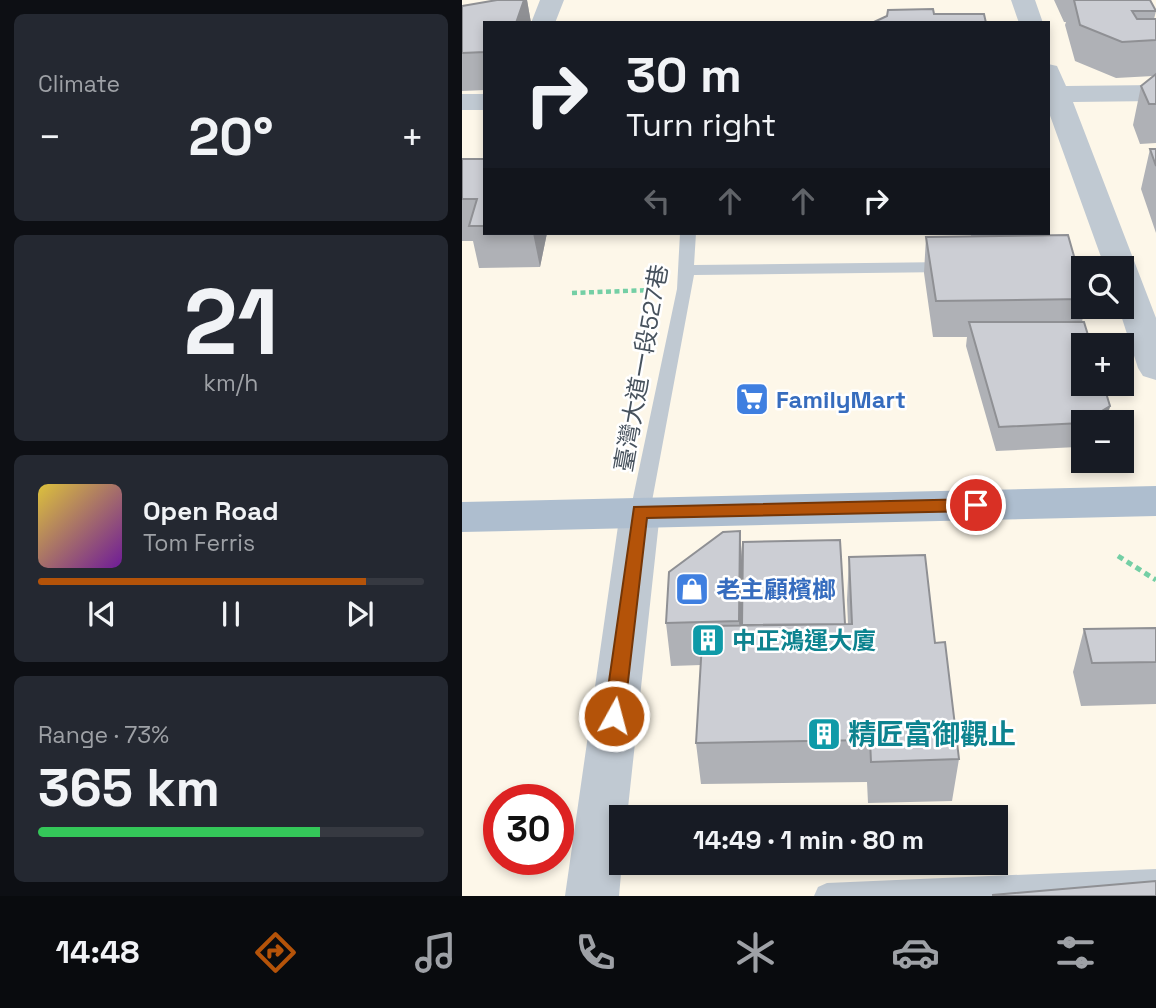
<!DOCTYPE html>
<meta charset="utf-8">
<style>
:root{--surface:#171b24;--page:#242831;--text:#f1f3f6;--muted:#9ea1a6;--line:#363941;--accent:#b45309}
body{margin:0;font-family:"Space Grotesk","Noto Sans TC",sans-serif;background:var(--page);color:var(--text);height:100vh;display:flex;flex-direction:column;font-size:26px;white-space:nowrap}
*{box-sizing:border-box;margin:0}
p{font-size:23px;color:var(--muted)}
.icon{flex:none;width:38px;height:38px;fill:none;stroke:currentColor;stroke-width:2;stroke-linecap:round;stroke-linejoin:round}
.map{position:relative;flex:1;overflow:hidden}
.panel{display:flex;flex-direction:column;gap:14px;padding:14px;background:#0d0f14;width:462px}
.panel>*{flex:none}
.banner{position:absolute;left:21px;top:21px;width:567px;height:214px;border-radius:0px;box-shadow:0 4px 10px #0003;background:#171b24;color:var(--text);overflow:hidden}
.fabs{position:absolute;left:609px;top:256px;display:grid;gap:14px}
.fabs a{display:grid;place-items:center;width:63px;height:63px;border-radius:0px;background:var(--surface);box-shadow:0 4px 10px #0003;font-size:35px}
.speed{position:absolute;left:21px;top:784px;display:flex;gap:14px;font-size:35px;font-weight:700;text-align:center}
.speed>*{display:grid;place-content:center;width:91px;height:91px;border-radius:50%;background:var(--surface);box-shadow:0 4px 10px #0003;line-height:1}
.speed .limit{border:10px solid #d22;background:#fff;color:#111}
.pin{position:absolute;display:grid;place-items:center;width:60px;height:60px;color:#fff;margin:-30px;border:4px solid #fff;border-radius:50%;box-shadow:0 2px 7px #0007}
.me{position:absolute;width:77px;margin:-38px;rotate:7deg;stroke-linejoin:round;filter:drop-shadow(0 0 5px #0008)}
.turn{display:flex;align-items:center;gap:24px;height:147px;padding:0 28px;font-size:32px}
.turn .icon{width:91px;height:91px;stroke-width:2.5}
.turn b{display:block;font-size:49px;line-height:60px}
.lanes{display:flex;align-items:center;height:66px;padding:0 28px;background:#0003;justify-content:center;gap:35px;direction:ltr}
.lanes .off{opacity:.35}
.big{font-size:52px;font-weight:700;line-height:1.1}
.panel .tile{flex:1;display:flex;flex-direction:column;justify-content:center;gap:10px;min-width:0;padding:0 24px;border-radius:10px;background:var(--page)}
.panel .dial{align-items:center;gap:0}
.dial b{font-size:91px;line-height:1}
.song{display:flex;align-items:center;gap:21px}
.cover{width:84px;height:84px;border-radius:10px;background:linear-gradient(135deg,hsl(50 70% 55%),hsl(280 70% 35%))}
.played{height:7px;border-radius:4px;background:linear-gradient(90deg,var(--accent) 85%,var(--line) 85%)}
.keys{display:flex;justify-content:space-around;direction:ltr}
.heat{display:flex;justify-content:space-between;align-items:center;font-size:38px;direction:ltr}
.charge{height:10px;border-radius:5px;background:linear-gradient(90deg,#34c759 73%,var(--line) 0)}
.trip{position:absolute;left:147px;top:805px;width:399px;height:70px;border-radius:0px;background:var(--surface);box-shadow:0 4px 10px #0003;font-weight:700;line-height:70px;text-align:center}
.tab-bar{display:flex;height:112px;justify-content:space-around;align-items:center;background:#090b0e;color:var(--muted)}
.tab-bar .icon{width:49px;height:49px}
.tab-bar .on{color:var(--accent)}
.tab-bar b{font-size:32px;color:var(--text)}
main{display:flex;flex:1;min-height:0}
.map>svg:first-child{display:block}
.commercial{fill:#fdf7e9;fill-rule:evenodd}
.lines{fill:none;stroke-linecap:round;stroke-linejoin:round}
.path-far1{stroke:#74cfa5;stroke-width:4.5;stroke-dasharray:5 3.5;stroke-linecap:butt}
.path{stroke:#74cfa5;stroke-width:5;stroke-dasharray:6 4.5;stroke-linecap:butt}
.service{fill:#c0c9d2;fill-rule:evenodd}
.minor{fill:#c0c9d2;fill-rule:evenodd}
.primary{fill:#aebecf;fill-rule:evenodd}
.wall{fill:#afb1b6}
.shaded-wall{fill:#8f9094}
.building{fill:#ccced4;stroke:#8f9094;stroke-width:2}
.route{fill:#b45309;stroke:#753606;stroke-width:2}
.labels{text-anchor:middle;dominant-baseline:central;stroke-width:5;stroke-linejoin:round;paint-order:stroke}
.street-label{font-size:24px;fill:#47525d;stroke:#fff}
.shop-label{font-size:24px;font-weight:bold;fill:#366cbe;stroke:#fff;text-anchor:start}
.culture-label{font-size:24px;font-weight:bold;fill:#0d838f;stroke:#fff;text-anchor:start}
.near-culture-label{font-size:28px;font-weight:bold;fill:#0d838f;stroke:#fff;text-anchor:start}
</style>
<main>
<section class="panel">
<div class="tile"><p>Climate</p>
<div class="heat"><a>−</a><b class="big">20°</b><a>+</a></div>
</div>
<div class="tile dial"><b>21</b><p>km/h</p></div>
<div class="tile">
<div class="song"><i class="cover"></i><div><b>Open Road</b><p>Tom Ferris</p></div></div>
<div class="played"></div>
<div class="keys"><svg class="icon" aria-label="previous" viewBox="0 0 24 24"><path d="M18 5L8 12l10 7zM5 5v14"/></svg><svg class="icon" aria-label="pause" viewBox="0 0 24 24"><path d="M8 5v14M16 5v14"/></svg><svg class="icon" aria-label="next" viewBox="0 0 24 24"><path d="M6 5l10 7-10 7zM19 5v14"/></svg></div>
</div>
<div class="tile"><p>Range · 73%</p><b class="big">365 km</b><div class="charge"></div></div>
</section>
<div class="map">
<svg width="694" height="896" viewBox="0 0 694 896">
<rect width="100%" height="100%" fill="#f2efef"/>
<path class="commercial" d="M0 0H694V896H0ZM23 23H586V233H23ZM621 268H660V306H621ZM621 345H660V383H621ZM621 422H660V460H621ZM37 800H96V859H37ZM159 817H534V863H159Z"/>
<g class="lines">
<path class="path-far1" d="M110 293 189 290"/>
<path class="path" d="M656 556 694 580"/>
<path class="service" d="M218 233H234L232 265 487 262 495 267 487 272 232 275 188 512 185 517 178 519 171 517 168 512 215 289Z
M590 262H659L667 267 660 272V268H621V272L584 270 582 267 584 264Z
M694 869V893L640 896H352L356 887 365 883Z"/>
<path class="minor" d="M78 0H102L93 23H69Z
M549 0H573L581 23H557Z
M586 64 595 66 604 86 694 85V101L611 102 694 318V380L681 376 676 368 656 306H660V268H643L586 110Z
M0 94H23V110H0Z
M178 497 192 501 198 512 165 817H159L160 863 157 896H103L158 512 164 501Z"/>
<path class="primary" d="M694 486V516L0 532V502Z"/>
</g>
<path class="wall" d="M35 0H65L69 23H23V90L0 91V6Z
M592 0H688L694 11 692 19H694V143L678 144 671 125 679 86 691 76 654 78 613 61 603 25 604 22H602Z
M688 149H694V233L679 189Z
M23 156V233H85L78 267 17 268 11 241H0V159H22Z
M509 233H582V235L621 288V306H623L620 322 648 406 644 422H621V443L615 447 534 451 504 346 505 337H471L462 273 464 237 509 236Z
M278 531 281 569 383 624H386L385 600 387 557 473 643 497 759 490 801 406 803 405 782 239 784 234 743 239 665 209 666 204 623Z
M694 628V704L619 706 611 672 622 629Z"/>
<path class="shaded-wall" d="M62 0H65L69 23H54Z
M71 233H85L78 267Z
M648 406 644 422H622Z
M621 422V443L615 447 620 423Z
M278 531 281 575 280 664 277 621Z"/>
<path class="building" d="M35 0H62L54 23H23V52L0 53V6Z
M612 0H688L694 11H670L675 19H694V40L660 42 618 25Z
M471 9 472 14H522L524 23H412V22L425 16 426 10Z
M694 74V104H687L679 86Z
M688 149H694V166Z
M23 156V226H7L15 199H0V159H22Z
M606 235 621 288V299L474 301 464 237Z
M507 322H622L629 345H621V383H641L648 406 620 423 537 427Z
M278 531 277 621 204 623 207 572 261 532Z
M378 540 383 624 280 625 281 542Z
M463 555 473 643 483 642 497 759 409 762 408 740 234 743 241 626 390 624 387 557Z
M694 628V662L630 663 622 629Z
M694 881V896H531V895Z"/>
<path class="route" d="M514 499 522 505 514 511 185 518 162 716 159 722 152 724 145 722 142 716 172 507Z"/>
<defs>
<g id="supermarket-square" transform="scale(1.75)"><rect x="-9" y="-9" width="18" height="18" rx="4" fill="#3f7fe0" stroke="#fff"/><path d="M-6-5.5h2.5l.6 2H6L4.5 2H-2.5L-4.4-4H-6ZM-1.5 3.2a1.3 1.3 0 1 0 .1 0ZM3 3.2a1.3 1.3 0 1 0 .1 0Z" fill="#fff"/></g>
<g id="shop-square" transform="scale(1.75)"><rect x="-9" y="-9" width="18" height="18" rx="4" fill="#3f7fe0" stroke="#fff"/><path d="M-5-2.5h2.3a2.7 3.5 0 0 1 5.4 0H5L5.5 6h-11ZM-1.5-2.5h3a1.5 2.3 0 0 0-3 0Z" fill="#fff"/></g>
<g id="building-square" transform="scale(1.75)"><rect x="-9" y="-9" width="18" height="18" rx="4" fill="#0f9aa8" stroke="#fff"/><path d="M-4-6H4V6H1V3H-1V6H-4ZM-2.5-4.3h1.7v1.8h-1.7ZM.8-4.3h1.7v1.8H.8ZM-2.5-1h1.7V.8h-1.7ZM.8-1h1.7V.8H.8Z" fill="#fff"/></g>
</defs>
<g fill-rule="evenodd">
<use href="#supermarket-square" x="290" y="399"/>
<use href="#shop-square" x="230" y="589"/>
<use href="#building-square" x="246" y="640"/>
<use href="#building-square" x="362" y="734"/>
</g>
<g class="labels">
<g class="street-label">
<text transform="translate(179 368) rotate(-80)">臺灣大道一段527巷</text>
</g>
<g class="shop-label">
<text x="314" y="399">FamilyMart</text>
<text x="254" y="589">老主顧檳榔</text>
</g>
<g class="culture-label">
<text x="270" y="640">中正鴻運大廈</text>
</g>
<g class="near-culture-label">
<text x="386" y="734">精匠富御觀止</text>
</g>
</g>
</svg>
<div class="fabs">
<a><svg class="icon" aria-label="search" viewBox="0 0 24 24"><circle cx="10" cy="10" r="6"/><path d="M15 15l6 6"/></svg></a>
<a>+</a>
<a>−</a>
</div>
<div class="speed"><div class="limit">30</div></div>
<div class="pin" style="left:514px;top:505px;background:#d93025"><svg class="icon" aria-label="arrive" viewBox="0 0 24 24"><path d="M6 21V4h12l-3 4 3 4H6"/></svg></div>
<svg class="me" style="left:152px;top:716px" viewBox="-20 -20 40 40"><circle r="17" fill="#b45309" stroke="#fff" stroke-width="3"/><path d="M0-11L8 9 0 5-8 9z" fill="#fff"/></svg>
<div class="trip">14:49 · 1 min · 80 m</div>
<div class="banner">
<div class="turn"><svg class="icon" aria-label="right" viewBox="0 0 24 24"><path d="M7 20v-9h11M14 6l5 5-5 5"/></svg><div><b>30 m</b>Turn right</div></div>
<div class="lanes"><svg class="icon off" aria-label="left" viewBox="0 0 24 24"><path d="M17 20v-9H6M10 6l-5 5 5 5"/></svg><svg class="icon off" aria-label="ahead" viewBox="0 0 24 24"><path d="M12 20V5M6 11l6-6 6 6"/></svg><svg class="icon off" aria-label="ahead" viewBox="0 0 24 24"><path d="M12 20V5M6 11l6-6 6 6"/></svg><svg class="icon" aria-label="right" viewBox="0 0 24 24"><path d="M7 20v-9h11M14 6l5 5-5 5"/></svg></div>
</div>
</div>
</main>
<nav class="tab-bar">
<b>14:48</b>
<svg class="icon on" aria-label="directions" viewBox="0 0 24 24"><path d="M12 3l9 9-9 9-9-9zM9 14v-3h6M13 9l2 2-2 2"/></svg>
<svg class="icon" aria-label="music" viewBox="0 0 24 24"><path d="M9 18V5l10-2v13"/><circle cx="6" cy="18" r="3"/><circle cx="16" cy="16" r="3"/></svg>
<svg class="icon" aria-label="phone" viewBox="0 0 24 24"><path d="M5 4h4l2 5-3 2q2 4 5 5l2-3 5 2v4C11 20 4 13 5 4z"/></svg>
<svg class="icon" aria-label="climate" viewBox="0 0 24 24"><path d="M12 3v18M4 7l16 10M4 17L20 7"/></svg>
<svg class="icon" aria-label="car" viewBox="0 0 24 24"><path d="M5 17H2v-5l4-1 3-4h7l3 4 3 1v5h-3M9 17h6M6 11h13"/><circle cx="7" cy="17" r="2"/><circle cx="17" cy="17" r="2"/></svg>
<svg class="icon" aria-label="filters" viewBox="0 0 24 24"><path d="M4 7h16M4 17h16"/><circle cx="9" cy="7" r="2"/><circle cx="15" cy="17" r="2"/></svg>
</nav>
